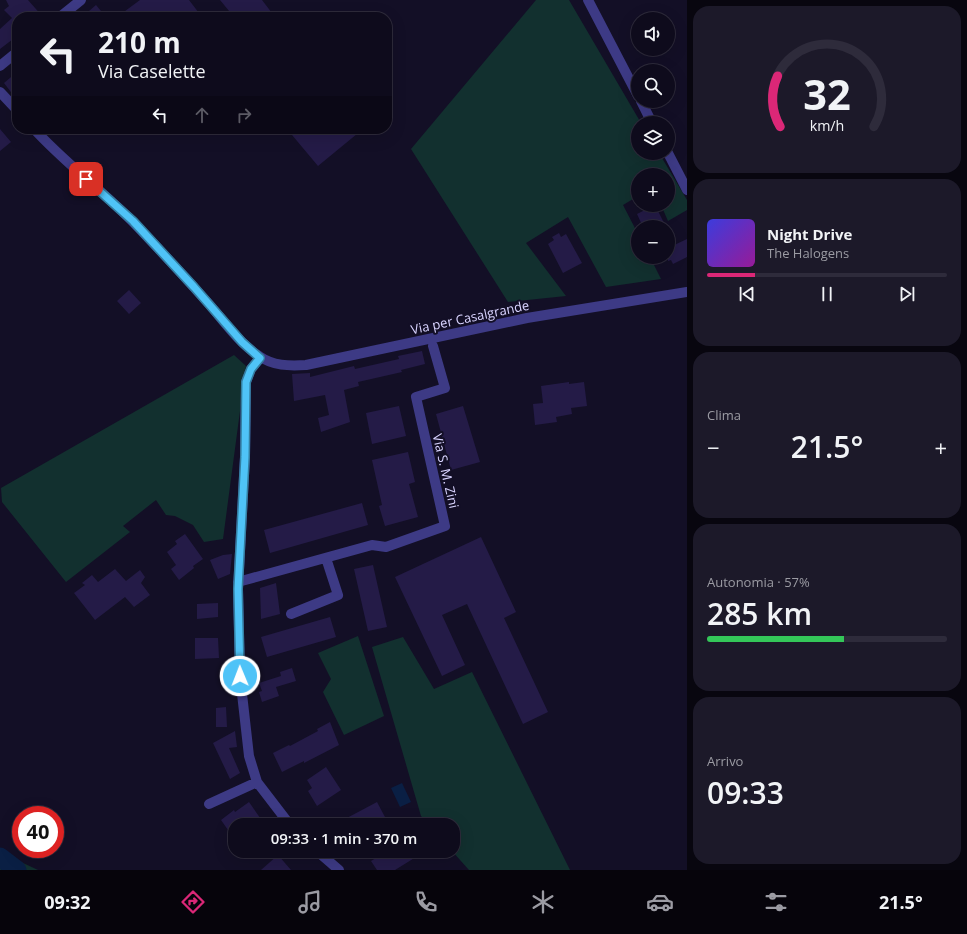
<!DOCTYPE html>
<html lang="it">
<meta charset="utf-8">
<style>
:root{--surface:#0e0b1c;--page:#1c1929;--text:#f1f3f6;--muted:#9b9ba3;--line:#2e2b3b;--accent:#db2777}
body{margin:0;font-family:"Open Sans",sans-serif;background:var(--page);color:var(--text);height:100vh;display:flex;flex-direction:column;font-size:15px;white-space:nowrap}
*{box-sizing:border-box;margin:0}
p{font-size:13px;color:var(--muted)}
.icon{flex:none;width:22px;height:22px;fill:none;stroke:currentColor;stroke-width:2;stroke-linecap:round;stroke-linejoin:round}
.map{position:relative;flex:1;overflow:hidden}
.details{display:flex;flex-direction:column;gap:6px;padding:6px;background:#08060f;width:280px}
.details>*{flex:none}
.hud{position:absolute;left:12px;top:12px;width:380px;height:122px;border-radius:16px;box-shadow:0 4px 16px #0002,0 0 0 1px var(--line);background:#0e0b1c;color:var(--text);overflow:hidden}
.tools{position:absolute;left:631px;top:12px;display:grid;gap:8px}
.tools a{display:grid;place-items:center;width:44px;height:44px;border-radius:50%;background:var(--surface);box-shadow:0 4px 16px #0002,0 0 0 1px var(--line);font-size:20px}
.speed{position:absolute;left:12px;top:806px;display:flex;gap:8px;font-size:20px;font-weight:700;text-align:center}
.speed>*{display:grid;place-content:center;width:52px;height:52px;border-radius:50%;background:var(--surface);box-shadow:0 4px 16px #0002,0 0 0 1px var(--line);line-height:1}
.speed .limit{border:6px solid #d22;background:#fff;color:#111}
.pin{position:absolute;display:grid;place-items:center;width:34px;height:34px;color:#fff;margin:-17px;border-radius:8px;box-shadow:0 2px 6px #0006}
.me{position:absolute;width:44px;margin:-22px;rotate:359deg;stroke-linejoin:round;filter:drop-shadow(0 0 3px #0008)}
.turn{display:flex;align-items:center;gap:14px;height:84px;padding:0 20px;font-size:18px}
.turn .icon{width:52px;height:52px;stroke-width:2.5}
.turn b{display:block;font-size:28px;line-height:34px}
.lanes{display:flex;align-items:center;height:38px;padding:0 20px;background:#0003;justify-content:center;gap:20px;direction:ltr}
.lanes .off{opacity:.35}
.big{font-size:30px;font-weight:600;line-height:1.1}
.details .widget{flex:1;display:flex;flex-direction:column;justify-content:center;gap:6px;min-width:0;padding:0 14px;border-radius:16px;background:var(--page)}
.details .dial{align-items:center;gap:0}
.dial svg{height:104px;overflow:visible;fill:none;stroke:var(--line);stroke-width:7;stroke-linecap:round;text-anchor:middle}
.dial text{fill:var(--text);stroke:none}
.song{display:flex;align-items:center;gap:12px}
.cover{width:48px;height:48px;border-radius:6px;background:linear-gradient(135deg,hsl(240 70% 55%),hsl(300 70% 35%))}
.played{height:4px;border-radius:2px;background:linear-gradient(90deg,var(--accent) 20%,var(--line) 20%)}
.keys{display:flex;justify-content:space-around;direction:ltr}
.heat{display:flex;justify-content:space-between;align-items:center;font-size:22px;direction:ltr}
.charge{height:6px;border-radius:3px;background:linear-gradient(90deg,#34c759 57%,var(--line) 0)}
.trip{position:absolute;left:228px;top:818px;width:232px;height:40px;border-radius:16px;background:var(--surface);box-shadow:0 4px 16px #0002,0 0 0 1px var(--line);font-weight:600;line-height:40px;text-align:center}
.menu{display:flex;height:64px;justify-content:space-around;align-items:center;background:#06040b;color:var(--muted)}
.menu .icon{width:28px;height:28px}
.menu .on{color:var(--accent)}
.menu b{font-size:18px;color:var(--text)}
main{display:flex;flex:1;min-height:0}
.map>svg:first-child{display:block}
.green{fill:#12302f}
.water{fill:#0a1f44}
.lines{fill:none;stroke-linecap:round;stroke-linejoin:round}
.river{stroke:#0a1f44;stroke-width:19}
.building{fill:#241b47}
.minor{stroke:#3d3a85;stroke-width:10}
.route-casing{stroke:#337fa1;stroke-width:10}
.route{stroke:#4fc3f7;stroke-width:7}
.labels{text-anchor:middle;dominant-baseline:central;stroke-width:4;stroke-linejoin:round;paint-order:stroke}
.street-label{font-size:13px;fill:#d9d4ff;stroke:#130f26}
</style>
<main>
<div class="map">
<svg width="687" height="870" viewBox="0 0 687 870">
<rect width="100%" height="100%" fill="#130f26"/>
<path class="green" d="M536 0H569L641 123H638V153H659L687 200V210L668 221 661 205H668V175H638V196L623 205 638 234V257H650L661 279 606 287 568 217 526 243 566 296 508 302 411 149Z
M234 355 246 366 223 539 204 542 193 525 175 516 166 515 156 500 123 526 130 532 66 582 2 502 1 488Z
M358 636 384 716 344 735 323 692 331 679 318 653Z
M403 637 434 689 472 672 570 870H469L452 851 453 825H429L421 816 372 647Z
M0 849 4 854 38 870H0Z"/>
<path class="water" d="M402 783 411 802 400 807 391 788Z"/>
<g class="lines">
<path class="river" d="M0 857 17 870"/>
</g>
<path class="building" d="M6 0H28L43 17H17V36L0 49V29L12 18 4 10 9 6Z
M140 0H189L202 17H117Z
M220 0H262L275 17H234Z
M96 5 106 17H82Z
M17 72V100L4 83Z
M0 129 11 142 0 151Z
M287 129H363L318 166Z
M655 205 666 227H643L637 214Z
M559 233 561 237 566 234 582 263 563 273 548 244 554 240 552 237Z
M687 239V257L673 264 671 260 668 261V248Z
M129 290 141 303 129 314 117 301Z
M422 351 425 364 401 370 402 372 358 382 359 386 344 390 350 422 321 432 318 418 329 415 325 395 294 401 292 374 310 373V377L354 366 355 369 399 359 398 356Z
M569 382V384L584 382 587 406 571 408 572 414 556 417 557 422 535 425 533 404 543 403 541 386Z
M399 406 406 436 372 444 366 413Z
M463 406 480 462 451 470 436 414Z
M408 452 415 482 409 484 418 517 385 526 379 506 382 505 372 460Z
M362 503 368 525 270 553 264 530Z
M185 534 203 559 193 566 194 568 179 580 171 569 176 565 167 552 177 544 175 541Z
M481 537 516 612 504 618 548 712 523 724 467 604 442 615 465 665 442 676 395 577Z
M232 554 230 574 218 579 210 560 223 555Z
M373 565 387 627 368 631 354 569Z
M115 569 126 581 140 570 145 577 141 583 150 595 134 607 125 597 95 620 74 593 85 585 82 583 92 575 98 582Z
M276 583 280 614 261 619 260 588Z
M218 603V617L197 619V604Z
M330 617 336 637 267 657 261 637Z
M195 638H218L219 658 195 659Z
M292 668 296 681 276 687 279 696 262 702 259 692 262 691 259 683 281 676 280 672Z
M226 707 227 727H216V708Z
M330 722 339 745 304 763V761L282 772 273 753 289 745 290 746 318 731 317 729Z
M235 731 237 747 229 748 240 773 230 779 213 743Z
M326 767 341 790 317 806 308 791 312 788 307 780Z
M249 802 265 825H235V840L221 820 234 810 235 812Z
M377 802 386 819 374 825H348L345 819Z
M396 851H412L416 857 395 870H377L371 861 384 853 387 857Z
M278 855 291 870H261Z"/>
<g class="lines">
<path class="minor" d="M588 0 638 96
M60 17 81 0
M0 66 17 52
M0 92 17 110
M641 101 652 123
M34 129C65 163 102 190 134 223 159 249 184 276 208 303 224 321 239 343 259 356 273 366 289 366 306 365L527 318 687 292
M668 153 687 190
M260 358 251 369 246 382 245 457 238 589 240 676 249 756 257 782 290 825
M238 582 372 545 386 547 445 526 416 397 445 388 433 346
M291 614 338 595 326 558
M209 804 257 782
M317 851 339 870"/>
</g>
<g class="lines">
<g class="route-casing">
<path id="route" d="M86 179 133 221 194 287 242 342 260 358 251 369 246 382 245 457 238 589 240 676"/>
</g>
<use href="#route" class="route"/>
</g>
<g class="labels">
<g class="street-label">
<text transform="translate(470 317) rotate(-12)">Via per Casalgrande</text>
<text transform="translate(446 471) rotate(77)">Via S. M. Zini</text>
</g>
</g>
</svg>
<div class="tools">
<a><svg class="icon" aria-label="sound" viewBox="0 0 24 24"><path d="M4 9h4l5-4v14l-5-4H4zM17 9q2 3 0 6"/></svg></a>
<a><svg class="icon" aria-label="search" viewBox="0 0 24 24"><circle cx="10" cy="10" r="6"/><path d="M15 15l6 6"/></svg></a>
<a><svg class="icon" aria-label="layers" viewBox="0 0 24 24"><path d="M12 4l9 5-9 5-9-5zM3 14l9 5 9-5"/></svg></a>
<a>+</a>
<a>−</a>
</div>
<div class="speed"><div class="limit">40</div></div>
<div class="pin" style="left:86px;top:179px;background:#d93025"><svg class="icon" aria-label="arrive" viewBox="0 0 24 24"><path d="M6 21V4h12l-3 4 3 4H6"/></svg></div>
<svg class="me" style="left:240px;top:676px" viewBox="-20 -20 40 40"><circle r="17" fill="#4fc3f7" stroke="#fff" stroke-width="3"/><path d="M0-11L8 9 0 5-8 9z" fill="#fff"/></svg>
<div class="trip">09:33 · 1 min · 370 m</div>
<div class="hud">
<div class="turn"><svg class="icon" aria-label="left" viewBox="0 0 24 24"><path d="M17 20v-9H6M10 6l-5 5 5 5"/></svg><div><b>210 m</b>Via Caselette</div></div>
<div class="lanes"><svg class="icon" aria-label="left" viewBox="0 0 24 24"><path d="M17 20v-9H6M10 6l-5 5 5 5"/></svg><svg class="icon off" aria-label="ahead" viewBox="0 0 24 24"><path d="M12 20V5M6 11l6-6 6 6"/></svg><svg class="icon off" aria-label="right" viewBox="0 0 24 24"><path d="M7 20v-9h11M14 6l5 5-5 5"/></svg></div>
</div>
</div>
<section class="details">
<div class="widget dial"><svg viewBox="0 0 100 80">
<path d="M14 69A42 42 0 1 1 86 69"/>
<path d="M14 69A42 42 0 0 1 12 30" stroke="#db2777"/>
<text x="50" y="56" font-size="32" font-weight="700">32</text>
<text x="50" y="72" font-size="11">km/h</text>
</svg></div>
<div class="widget">
<div class="song"><i class="cover"></i><div><b>Night Drive</b><p>The Halogens</p></div></div>
<div class="played"></div>
<div class="keys"><svg class="icon" aria-label="previous" viewBox="0 0 24 24"><path d="M18 5L8 12l10 7zM5 5v14"/></svg><svg class="icon" aria-label="pause" viewBox="0 0 24 24"><path d="M8 5v14M16 5v14"/></svg><svg class="icon" aria-label="next" viewBox="0 0 24 24"><path d="M6 5l10 7-10 7zM19 5v14"/></svg></div>
</div>
<div class="widget"><p>Clima</p>
<div class="heat"><a>−</a><b class="big">21.5°</b><a>+</a></div>
</div>
<div class="widget"><p>Autonomia · 57%</p><b class="big">285 km</b><div class="charge"></div></div>
<div class="widget"><p>Arrivo</p><b class="big">09:33</b></div>
</section>
</main>
<nav class="menu">
<b>09:32</b>
<svg class="icon on" aria-label="directions" viewBox="0 0 24 24"><path d="M12 3l9 9-9 9-9-9zM9 14v-3h6M13 9l2 2-2 2"/></svg>
<svg class="icon" aria-label="music" viewBox="0 0 24 24"><path d="M9 18V5l10-2v13"/><circle cx="6" cy="18" r="3"/><circle cx="16" cy="16" r="3"/></svg>
<svg class="icon" aria-label="phone" viewBox="0 0 24 24"><path d="M5 4h4l2 5-3 2q2 4 5 5l2-3 5 2v4C11 20 4 13 5 4z"/></svg>
<svg class="icon" aria-label="climate" viewBox="0 0 24 24"><path d="M12 3v18M4 7l16 10M4 17L20 7"/></svg>
<svg class="icon" aria-label="car" viewBox="0 0 24 24"><path d="M5 17H2v-5l4-1 3-4h7l3 4 3 1v5h-3M9 17h6M6 11h13"/><circle cx="7" cy="17" r="2"/><circle cx="17" cy="17" r="2"/></svg>
<svg class="icon" aria-label="filters" viewBox="0 0 24 24"><path d="M4 7h16M4 17h16"/><circle cx="9" cy="7" r="2"/><circle cx="15" cy="17" r="2"/></svg>
<b>21.5°</b>
</nav>
